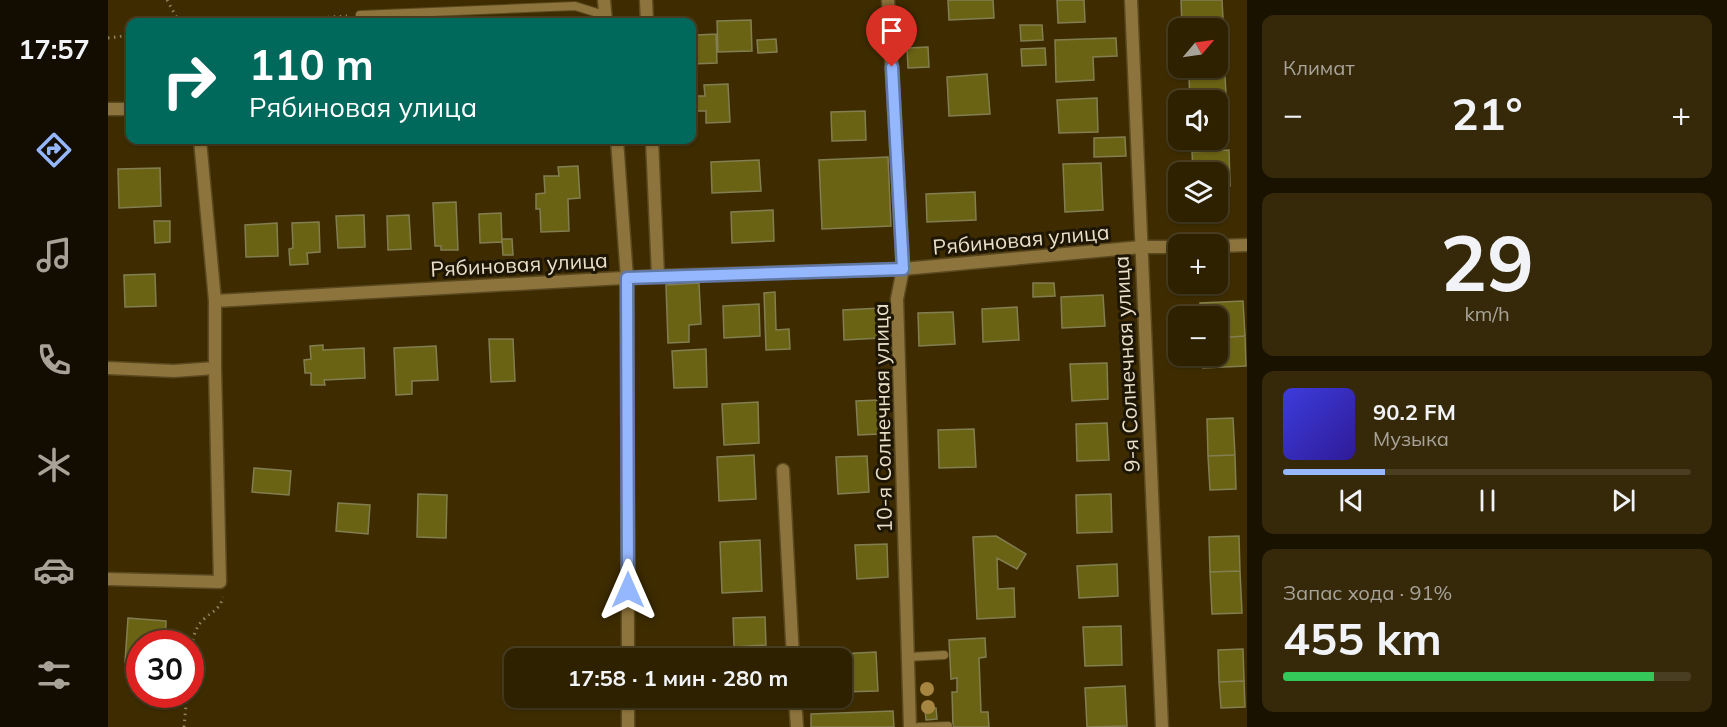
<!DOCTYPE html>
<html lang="ru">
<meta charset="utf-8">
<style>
:root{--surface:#2e2100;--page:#36290a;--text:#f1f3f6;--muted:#a7a399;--line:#493e22;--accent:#95b7fd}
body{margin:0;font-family:Mulish,sans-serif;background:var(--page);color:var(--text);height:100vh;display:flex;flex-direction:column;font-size:22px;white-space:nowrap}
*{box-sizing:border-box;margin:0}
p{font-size:20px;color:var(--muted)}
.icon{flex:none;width:33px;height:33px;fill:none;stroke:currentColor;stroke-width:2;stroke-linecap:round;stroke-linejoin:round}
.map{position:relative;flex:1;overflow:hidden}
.details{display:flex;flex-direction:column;gap:15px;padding:15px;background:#191200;width:480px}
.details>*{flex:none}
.hud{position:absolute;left:18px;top:18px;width:570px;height:126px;border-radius:12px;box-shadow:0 2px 4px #0004,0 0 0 2px var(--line);background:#00695c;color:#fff;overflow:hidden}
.needle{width:39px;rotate:61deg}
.fabs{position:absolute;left:1060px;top:18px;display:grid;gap:12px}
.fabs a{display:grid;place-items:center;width:60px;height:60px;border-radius:12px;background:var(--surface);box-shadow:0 2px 4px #0004,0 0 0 2px var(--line);font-size:30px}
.speed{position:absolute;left:18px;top:630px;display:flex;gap:12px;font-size:30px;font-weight:700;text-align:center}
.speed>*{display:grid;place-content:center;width:78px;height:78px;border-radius:50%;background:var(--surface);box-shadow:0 2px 4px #0004,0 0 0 2px var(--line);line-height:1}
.speed .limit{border:9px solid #d22;background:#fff;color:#111}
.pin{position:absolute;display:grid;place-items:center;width:51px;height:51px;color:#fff;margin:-62px -26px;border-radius:50% 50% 50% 0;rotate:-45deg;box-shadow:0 0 6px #0007}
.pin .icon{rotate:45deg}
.me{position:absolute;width:66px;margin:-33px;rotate:0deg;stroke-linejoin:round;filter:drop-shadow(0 0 4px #0008)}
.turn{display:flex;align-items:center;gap:21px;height:126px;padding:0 24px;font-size:27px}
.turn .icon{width:78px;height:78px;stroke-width:2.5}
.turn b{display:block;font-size:42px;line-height:51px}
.big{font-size:45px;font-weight:700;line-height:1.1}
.details .widget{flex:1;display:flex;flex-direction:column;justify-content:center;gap:9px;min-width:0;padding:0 21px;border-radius:12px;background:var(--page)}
.details .dial{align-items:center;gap:0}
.dial b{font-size:78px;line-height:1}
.song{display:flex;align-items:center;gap:18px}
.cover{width:72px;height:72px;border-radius:9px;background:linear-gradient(135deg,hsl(240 70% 55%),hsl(250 70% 35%))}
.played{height:6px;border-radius:3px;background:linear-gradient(90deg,var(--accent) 25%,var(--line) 25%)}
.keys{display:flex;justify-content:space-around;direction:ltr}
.heat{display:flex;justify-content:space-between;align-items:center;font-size:33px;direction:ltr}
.charge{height:9px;border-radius:4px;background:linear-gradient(90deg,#34c759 91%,var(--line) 0)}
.trip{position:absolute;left:396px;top:648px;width:348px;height:60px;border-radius:12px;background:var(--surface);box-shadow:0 2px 4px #0004,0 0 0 2px var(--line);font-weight:700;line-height:60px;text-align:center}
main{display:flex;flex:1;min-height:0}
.tabs{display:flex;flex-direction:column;width:108px;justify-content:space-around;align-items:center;background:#120d00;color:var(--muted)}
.tabs .icon{width:42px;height:42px}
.tabs .active{color:var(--accent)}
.tabs b{font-size:27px;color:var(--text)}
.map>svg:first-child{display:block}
.building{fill:#6a6314;stroke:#827e51;stroke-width:1.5}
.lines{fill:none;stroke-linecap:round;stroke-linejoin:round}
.service-casing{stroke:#5a4920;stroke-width:10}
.minor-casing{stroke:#5a4920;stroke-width:15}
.path{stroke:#928362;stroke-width:3;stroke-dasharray:1.5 4.5;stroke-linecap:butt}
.service{stroke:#8d733c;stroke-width:8}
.minor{stroke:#8d733c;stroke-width:12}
.tree{fill:#a5853f}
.route-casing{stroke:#6177a4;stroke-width:15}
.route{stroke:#95b7fd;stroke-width:10}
.labels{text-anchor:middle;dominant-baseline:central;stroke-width:6;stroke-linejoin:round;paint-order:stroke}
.street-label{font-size:21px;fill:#eadfc9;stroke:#1e1605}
</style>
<main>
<nav class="tabs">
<b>17:57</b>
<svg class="icon active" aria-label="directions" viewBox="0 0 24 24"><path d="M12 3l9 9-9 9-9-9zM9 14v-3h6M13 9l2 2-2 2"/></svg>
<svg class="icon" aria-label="music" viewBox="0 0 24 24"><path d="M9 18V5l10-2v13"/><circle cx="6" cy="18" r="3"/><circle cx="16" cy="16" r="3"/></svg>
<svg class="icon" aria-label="phone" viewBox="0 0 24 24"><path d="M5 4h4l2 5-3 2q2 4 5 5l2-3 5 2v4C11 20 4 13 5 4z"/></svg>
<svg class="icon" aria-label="climate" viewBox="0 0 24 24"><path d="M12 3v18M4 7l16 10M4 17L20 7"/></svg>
<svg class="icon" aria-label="car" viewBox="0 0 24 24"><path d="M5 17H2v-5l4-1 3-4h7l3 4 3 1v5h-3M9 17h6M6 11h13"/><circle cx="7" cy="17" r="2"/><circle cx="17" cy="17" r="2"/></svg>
<svg class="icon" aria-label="filters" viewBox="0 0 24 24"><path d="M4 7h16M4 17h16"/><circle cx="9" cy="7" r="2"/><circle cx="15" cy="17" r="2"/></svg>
</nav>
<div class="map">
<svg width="1139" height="727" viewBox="0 0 1139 727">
<rect width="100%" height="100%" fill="#3e2c00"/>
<path class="building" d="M840 0H885L886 18 841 20Z
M949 0H976L977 22 950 23Z
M1073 0H1114L1116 39H1110V28H1074Z
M643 20 644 51 610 52 609 21Z
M912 25H934L935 40 913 41Z
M608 34 609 63 584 64V44H589V35Z
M1008 38 1009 56 985 57 986 80 948 82 947 40Z
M668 39 669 52 650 53 649 40Z
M820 47 821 67 800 68 799 48Z
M937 48 938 65 914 66 913 49Z
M879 74 882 114 841 116 839 77Z
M1117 76 1119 112 1110 113V100H1082L1081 78Z
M620 84 622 122 598 123V111H585L584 96H597L596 85Z
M989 98 990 132 951 133 949 100Z
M757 111 758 140 724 141 723 112Z
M1017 137 1018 156 986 157V138Z
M1121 150 1122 186 1110 187V172H1085L1084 152Z
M780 157 783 226 714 229 711 160Z
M651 160 653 191 604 193 603 162Z
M993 163 995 210 957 212 955 164Z
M470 166 472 198 460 199 461 231 433 232 432 209H428V194L437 193 436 176H451L450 167Z
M52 168 53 206 11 208 10 169Z
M867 192 868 220 819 222 818 194Z
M348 202 350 250H333V246H327L325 203Z
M665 210 666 241 624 243 623 212Z
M393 213 394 242 372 243 371 214Z
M256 215 257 247 230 248 228 216Z
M301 215 303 249 280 250 279 216Z
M46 221H62V242L47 243Z
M211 222 212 252 199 253 200 264 182 265 181 249 185 248 184 223Z
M169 223 170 256 138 257 137 225Z
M394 239H404L405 255H395Z
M47 274 48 306 17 307 16 275Z
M591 283 593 324 581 325V342L560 343 558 285Z
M925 283H946L947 296 925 297Z
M667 292 668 330 681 329 682 349 658 350 656 293Z
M995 295 997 326 954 328 953 297Z
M1135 301 1137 336 1110 338V316H1093L1092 303Z
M651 304 652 336 616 338 615 306Z
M909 307 911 340 875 342 874 309Z
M772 308 773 338 736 340 735 310Z
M845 312 847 344 811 346 810 313Z
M1137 336 1138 366 1095 368V356H1110V338Z
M381 339H405L407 381 383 382Z
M215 345V350L256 348 257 378 216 380 217 385H203V373H197L196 360 203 359 202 346Z
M328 346 330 380 304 381V394L288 395 286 348Z
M598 349 599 387 566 388 564 351Z
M999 363 1000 399 964 401 962 364Z
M771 400 772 434 750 435 748 401Z
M650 402 651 443 616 445 614 404Z
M1125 418 1127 455 1100 456 1099 419Z
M999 423 1001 460 969 461 968 424Z
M866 429 868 467 831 468 830 430Z
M646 455 648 499 611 501 609 457Z
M1127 455 1128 489 1102 490 1100 456Z
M759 456 761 492 730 494 728 457Z
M146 468 183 471 181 495 144 492Z
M310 494 339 495 338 538 309 537Z
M1003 494 1004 532 969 533 968 495Z
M230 503 262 505 260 534 228 531Z
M888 536 918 554 909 569 889 558 890 589 906 588 907 617 869 619 865 537Z
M1131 536 1132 571 1102 572 1101 537Z
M652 540 654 591 614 593 612 542Z
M779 544 780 577 749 579 747 545Z
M1009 564 1010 596 971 598 969 566Z
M1132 571 1134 613 1104 614 1102 572Z
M657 617 658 645 626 647 625 618Z
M20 618 58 621 57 644H32V664L17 662Z
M1013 626 1014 665 977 666 975 627Z
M877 638 878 657 871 658 873 712H880L881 727H845L844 692H849V678L843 679 841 640Z
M1135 649 1136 681 1111 682 1110 650Z
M768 652 770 691 734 692V658H730V654Z
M1136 681 1137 707 1113 708 1111 682Z
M1017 686 1019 726 979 727 977 688Z
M606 698H632L633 705 606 706Z
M828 708 829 719 818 720 817 709Z
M785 711 786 727H703V714Z"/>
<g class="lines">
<g class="service-casing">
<path id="service" d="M252 15 467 6 496 15
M800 657 836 655
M811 727 840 726"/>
</g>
<g class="minor-casing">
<path id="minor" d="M496 0 498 22
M538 0 539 22
M780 0 795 269 789 299 802 727
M1023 0 1054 727
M0 109H22
M92 140 107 301
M509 140 519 278 520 658
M544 140 550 276
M1110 246 1139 245
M0 368 66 371 107 368V301L550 276 795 269 1033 247H1071
M675 470 685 658
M0 579 112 582 107 368
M520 698V727
M687 698 689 727"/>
</g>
<path class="path" d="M59 0 71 22
M148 22 239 16
M0 38 22 35
M82 652C85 640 86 628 96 619 105 610 111 611 115 597
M76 727 79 694"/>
<use href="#service" class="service"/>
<use href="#minor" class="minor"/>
</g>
<g class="tree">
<circle cx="819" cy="689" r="7"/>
<circle cx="820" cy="707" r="7"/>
</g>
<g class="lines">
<g class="route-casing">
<path id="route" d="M520 590 519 278 795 269 784 67"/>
</g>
<use href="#route" class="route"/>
</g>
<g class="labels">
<g class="street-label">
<text transform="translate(913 239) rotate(-5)">Рябиновая улица</text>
<text transform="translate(411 264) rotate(-3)">Рябиновая улица</text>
<text transform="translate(1018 364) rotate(-93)">9-я Солнечная улица</text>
<text transform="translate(774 418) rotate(-91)">10-я Солнечная улица</text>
</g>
</g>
</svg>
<div class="fabs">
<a><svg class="needle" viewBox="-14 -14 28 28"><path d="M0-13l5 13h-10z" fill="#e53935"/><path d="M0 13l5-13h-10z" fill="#a7a399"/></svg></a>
<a><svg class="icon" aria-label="sound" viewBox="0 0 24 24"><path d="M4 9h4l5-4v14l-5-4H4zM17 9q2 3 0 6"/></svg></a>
<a><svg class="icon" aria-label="layers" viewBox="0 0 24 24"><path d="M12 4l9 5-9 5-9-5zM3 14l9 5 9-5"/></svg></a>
<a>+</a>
<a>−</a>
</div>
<div class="speed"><div class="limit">30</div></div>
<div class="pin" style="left:784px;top:67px;background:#d93025"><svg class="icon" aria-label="arrive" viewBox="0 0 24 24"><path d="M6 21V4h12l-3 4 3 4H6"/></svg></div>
<svg class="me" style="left:520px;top:590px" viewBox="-20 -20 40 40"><path d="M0-17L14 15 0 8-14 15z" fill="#95b7fd" stroke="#fff" stroke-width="4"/></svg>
<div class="trip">17:58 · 1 мин · 280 m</div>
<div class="hud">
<div class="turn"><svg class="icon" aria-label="right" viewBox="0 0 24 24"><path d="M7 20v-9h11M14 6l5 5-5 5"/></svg><div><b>110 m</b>Рябиновая улица</div></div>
</div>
</div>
<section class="details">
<div class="widget"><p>Климат</p>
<div class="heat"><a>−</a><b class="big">21°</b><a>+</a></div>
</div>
<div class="widget dial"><b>29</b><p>km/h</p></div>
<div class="widget">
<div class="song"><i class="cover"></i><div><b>90.2 FM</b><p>Музыка</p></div></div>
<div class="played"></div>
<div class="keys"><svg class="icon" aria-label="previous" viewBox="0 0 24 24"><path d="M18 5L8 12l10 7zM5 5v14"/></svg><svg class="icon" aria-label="pause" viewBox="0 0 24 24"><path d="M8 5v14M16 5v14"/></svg><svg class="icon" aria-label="next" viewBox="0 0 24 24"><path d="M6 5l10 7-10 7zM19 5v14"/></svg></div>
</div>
<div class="widget"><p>Запас хода · 91%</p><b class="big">455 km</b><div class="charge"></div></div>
</section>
</main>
